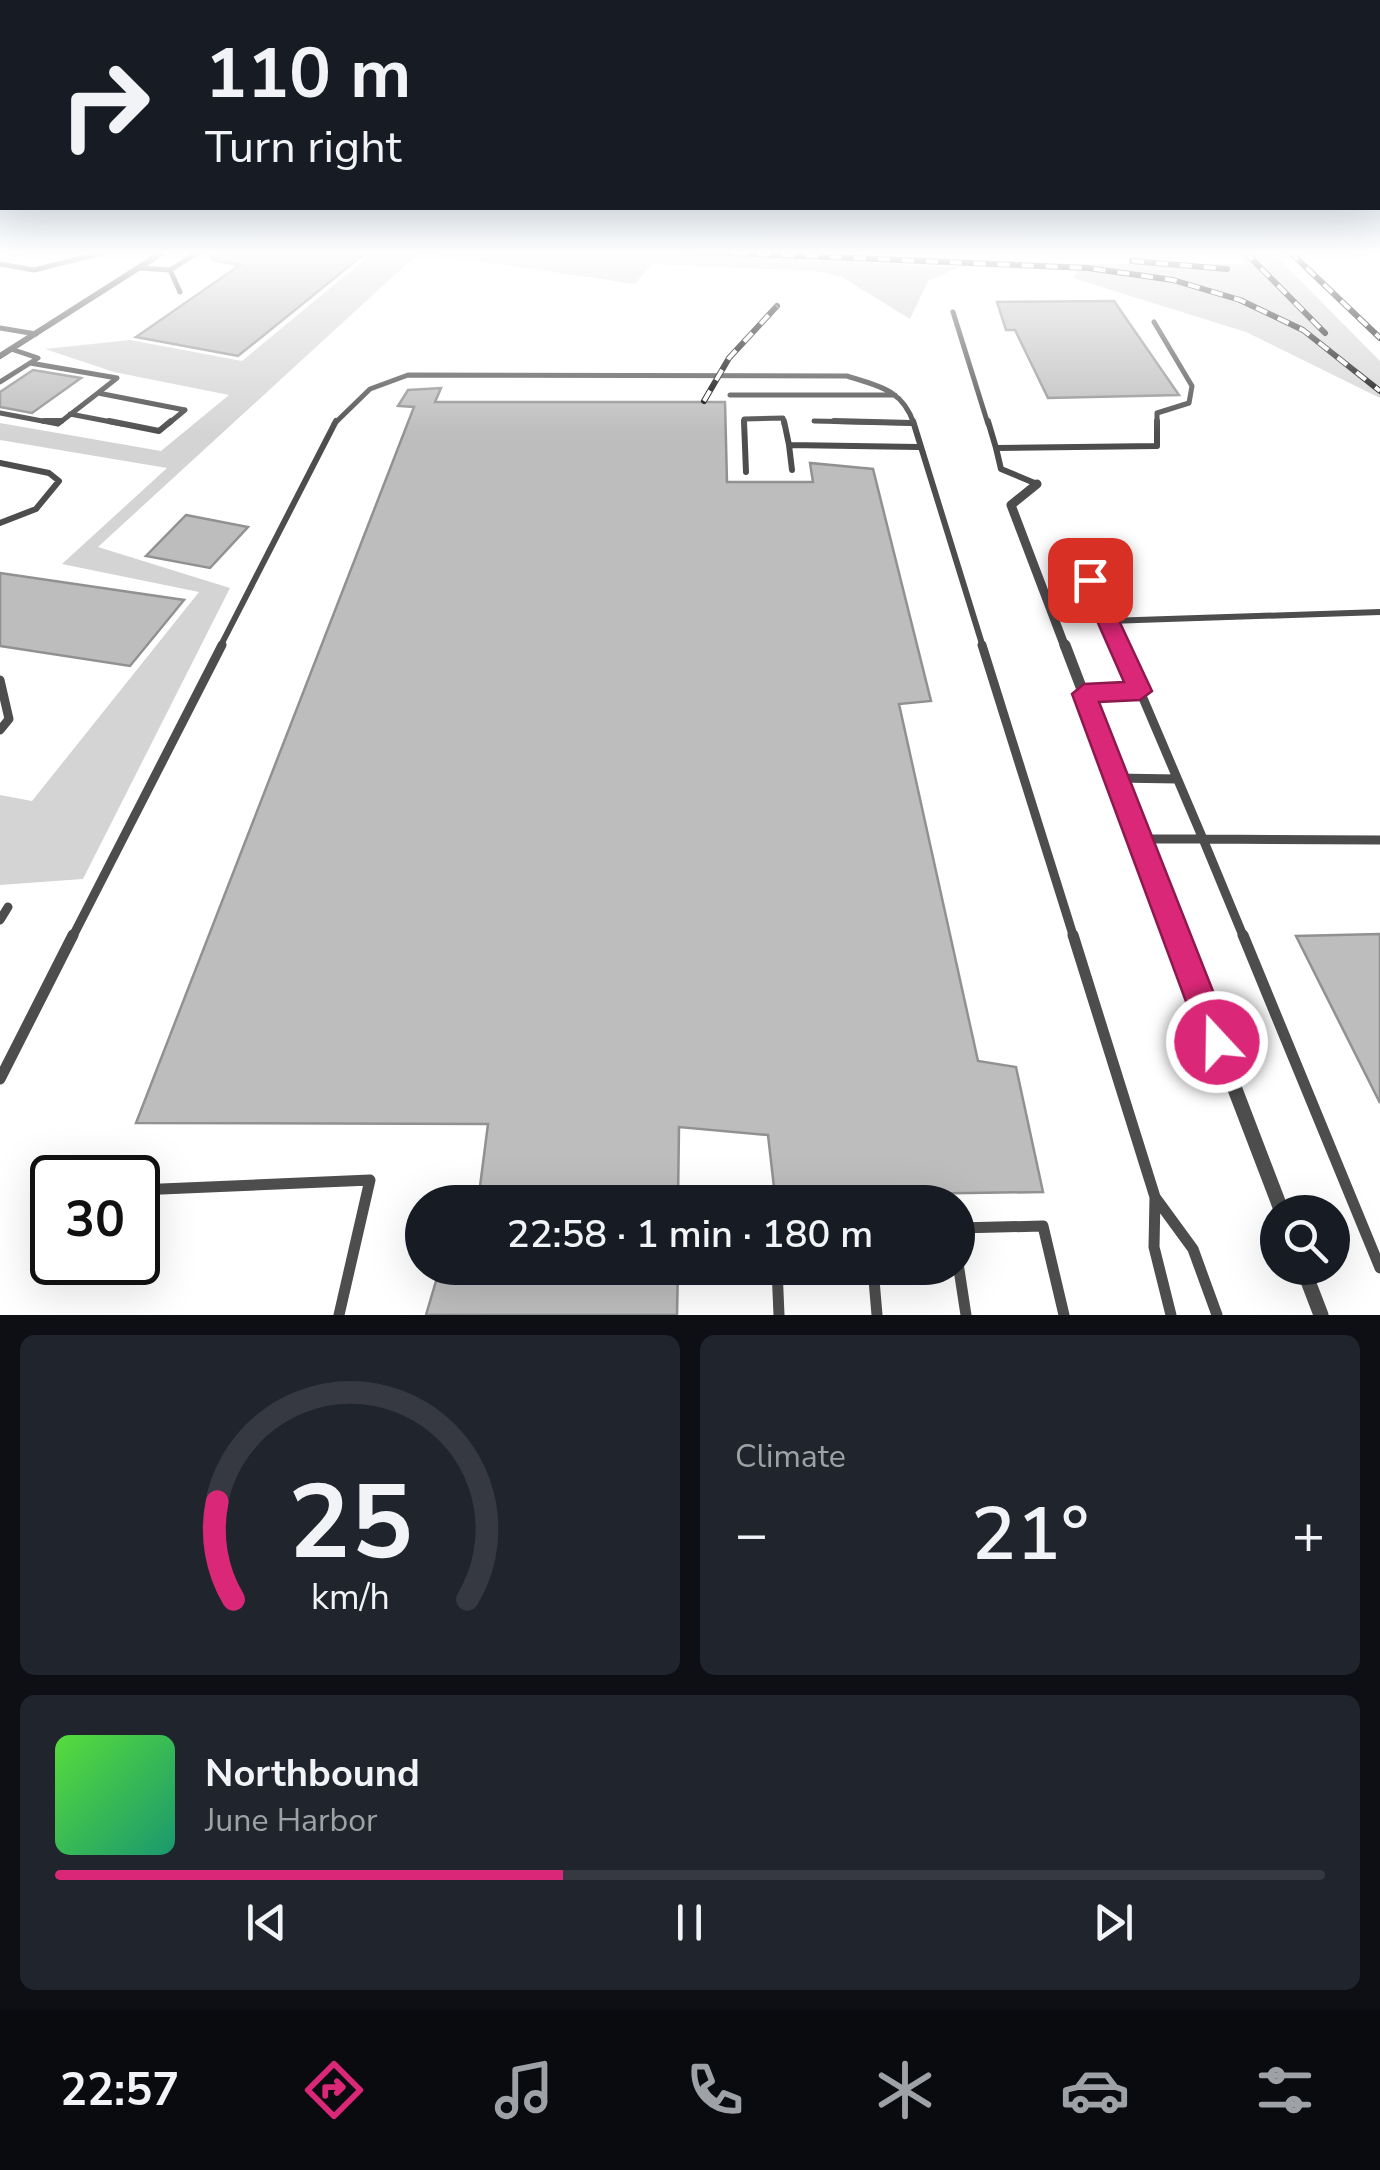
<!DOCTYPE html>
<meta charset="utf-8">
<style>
:root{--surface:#171b24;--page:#20242c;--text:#f1f3f6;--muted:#9ea1a6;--line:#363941;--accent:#db2777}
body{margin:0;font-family:"Nunito Sans",sans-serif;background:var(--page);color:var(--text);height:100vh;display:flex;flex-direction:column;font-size:38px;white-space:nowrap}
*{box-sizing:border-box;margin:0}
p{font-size:32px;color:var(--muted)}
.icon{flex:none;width:55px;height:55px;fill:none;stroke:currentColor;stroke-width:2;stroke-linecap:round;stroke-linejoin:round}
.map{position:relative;height:1315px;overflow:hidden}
.panel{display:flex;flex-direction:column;gap:20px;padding:20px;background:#0d0f14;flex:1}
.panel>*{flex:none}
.banner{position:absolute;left:0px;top:0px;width:1380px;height:210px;box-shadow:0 10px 40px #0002;background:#171b24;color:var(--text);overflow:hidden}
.buttons{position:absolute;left:1260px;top:1195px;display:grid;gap:20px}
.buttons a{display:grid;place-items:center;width:90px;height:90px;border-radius:50%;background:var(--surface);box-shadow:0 10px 40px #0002;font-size:50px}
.speed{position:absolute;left:30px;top:1155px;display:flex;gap:20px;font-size:50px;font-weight:700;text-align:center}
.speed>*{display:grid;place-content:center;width:130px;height:130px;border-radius:50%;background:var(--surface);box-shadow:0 10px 40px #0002;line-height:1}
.speed .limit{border:5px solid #111;border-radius:15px;background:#fff;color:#111}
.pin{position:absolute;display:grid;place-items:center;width:85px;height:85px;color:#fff;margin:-42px;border-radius:20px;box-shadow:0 5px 15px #0006}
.me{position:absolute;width:110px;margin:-55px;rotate:339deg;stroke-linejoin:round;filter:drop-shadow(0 0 8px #0008)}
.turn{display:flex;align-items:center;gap:35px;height:210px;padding:0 40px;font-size:45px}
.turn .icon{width:130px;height:130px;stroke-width:2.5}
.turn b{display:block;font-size:70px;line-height:85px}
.big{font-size:75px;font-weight:600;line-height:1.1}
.panel .card{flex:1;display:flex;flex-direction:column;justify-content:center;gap:15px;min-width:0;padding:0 35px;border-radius:15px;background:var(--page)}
.panel .dial{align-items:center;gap:0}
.dial svg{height:260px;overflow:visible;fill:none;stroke:var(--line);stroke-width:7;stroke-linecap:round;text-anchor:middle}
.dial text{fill:var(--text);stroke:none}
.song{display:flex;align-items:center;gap:30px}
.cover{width:120px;height:120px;border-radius:15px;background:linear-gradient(135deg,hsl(110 70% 55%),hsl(160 70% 35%))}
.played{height:10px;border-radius:5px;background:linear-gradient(90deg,var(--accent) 40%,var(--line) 40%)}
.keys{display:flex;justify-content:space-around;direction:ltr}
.heat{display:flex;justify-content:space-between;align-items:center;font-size:55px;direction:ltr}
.panel .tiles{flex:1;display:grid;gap:20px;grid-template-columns:1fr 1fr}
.card:last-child{grid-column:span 2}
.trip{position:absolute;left:405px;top:1185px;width:570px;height:100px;border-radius:50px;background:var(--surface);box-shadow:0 10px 40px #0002;font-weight:600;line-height:100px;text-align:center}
.tabs{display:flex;height:160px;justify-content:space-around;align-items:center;background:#090b0e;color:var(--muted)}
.tabs .icon{width:70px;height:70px}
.tabs .active{color:var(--accent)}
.tabs b{font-size:45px;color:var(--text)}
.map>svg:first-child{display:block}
.green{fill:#d4d4d4}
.building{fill:#bdbdbd;stroke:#919191;stroke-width:2.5}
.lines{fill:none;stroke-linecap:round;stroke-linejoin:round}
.lane-far3{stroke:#4d4d4d;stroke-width:5}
.lane-far2{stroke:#4d4d4d;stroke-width:6}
.lane-far1{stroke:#4d4d4d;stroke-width:9}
.lane{stroke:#4d4d4d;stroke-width:11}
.street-far3{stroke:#4d4d4d;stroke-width:6}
.street-far2{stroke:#4d4d4d;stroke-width:9}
.street-far1{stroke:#4d4d4d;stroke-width:11}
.street{stroke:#4d4d4d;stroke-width:15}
.rail-casing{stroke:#000;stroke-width:6}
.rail{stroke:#fff;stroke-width:4;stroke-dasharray:12;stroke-linecap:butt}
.route{fill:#db2777;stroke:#8e194d;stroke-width:2.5}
</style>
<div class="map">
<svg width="1380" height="1315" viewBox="0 0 1380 1315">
<rect width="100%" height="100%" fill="#fff"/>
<path class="green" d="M375 251H795L805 260 959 267 928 281 910 319 842 277 815 271 651 264 635 284 424 253 412 259 98 547 230 588 83 879 0 885V795L32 801 199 592 62 564 167 468 0 440V423L161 451 229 395 114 372 45 349 130 340 242 361Z
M1235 251H1271L1380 361V398L1246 332 1073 278 1083 264H1245Z"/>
<path class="building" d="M212 251H359L355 254 363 255 238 356 136 337 240 265 212 260Z
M1114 301 1179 395 1048 398 1015 330H1006L997 302Z
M33 370 81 378 32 413 0 407V392Z
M441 388 435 402H725L727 482H813L810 463 873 469 931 701 899 704 978 1061 1016 1067 1043 1192 775 1196 768 1135 679 1127 678 1202H478L488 1124 136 1123 414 407 398 406 408 390Z
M186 515 248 527 210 568 146 556Z
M0 573 184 600 130 666 0 646Z
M1380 934V1103L1296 936Z
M470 1268H678L677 1315H426L436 1281H469Z"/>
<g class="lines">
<path class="lane-far3" d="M0 264 34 270 110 251
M139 268 170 270 180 292
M170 270 200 251
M953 312 988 424
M1154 322 1192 386 1189 403 1157 413V424
M0 328 36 334
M30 363 117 378 98 393
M0 382 38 358 11 349
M730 395H895
M0 413 58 424
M70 414 122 424
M814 421 911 423
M58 424 98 393 185 410
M168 424 185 410
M334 424 370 389 408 375 847 376C879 386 903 390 914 424
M744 424V419L783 418 784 424"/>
<path class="lane-far2" d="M44 421H61
M109 421 159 431 171 421
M744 421 746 472
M784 421 789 445 918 447
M834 421 911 423
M913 421 983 647
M988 421 996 448
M789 445 792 470
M0 463 49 473 59 481 36 509 0 523
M1037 484 1001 469 996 448 1157 446V421
M1090 580 1120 647
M1108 621 1380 612
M220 647 336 421"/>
<path class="lane-far1" d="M982 645 1074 938
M1119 645 1140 691
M0 680 9 719 0 730
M1084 694 1140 691 1203 839 1380 840
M1116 778 1177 779
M1139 839H1203L1244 938
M0 920 8 907
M72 938 222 645"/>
<path class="lane" d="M1073 935 1155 1197 1193 1249 1217 1315
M1243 935 1380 1268
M0 1079 73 935
M138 1190 370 1180 339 1315
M39 1194 52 1193
M1155 1197 1154 1247 1171 1315
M958 1228 1043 1226 1064 1315
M958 1263 966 1315
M777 1268 779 1315
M873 1268 877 1315"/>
<path class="street-far3" d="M0 356 165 251"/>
<path class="street-far2" d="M1037 484 1011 505 1065 647"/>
<path class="street-far1" d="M1065 645 1177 938"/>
<path class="street" d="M1176 935 1282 1212
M1303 1268 1321 1315"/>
<g class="rail-casing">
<path id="rail" d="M686 251 1088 268 1173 280 1240 300 1303 330 1380 391
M1244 251 1325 333
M1289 251 1380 338
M1132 261 1227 269
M704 401 729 358 777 306"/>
</g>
<use href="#rail" class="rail"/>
</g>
<linearGradient id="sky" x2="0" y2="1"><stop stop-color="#89aac9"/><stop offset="0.58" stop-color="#fff"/><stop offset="1" stop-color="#fff" stop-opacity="0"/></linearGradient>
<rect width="1380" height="435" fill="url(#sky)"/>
<path class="route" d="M1090 573 1100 580 1152 691 1140 700 1099 702 1233 1042 1228 1054 1217 1058 1206 1054 1201 1042 1072 694 1084 684 1124 682 1079 580Z"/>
</svg>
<div class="buttons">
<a><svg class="icon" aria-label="search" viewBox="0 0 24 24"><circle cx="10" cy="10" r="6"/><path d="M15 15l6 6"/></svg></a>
</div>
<div class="speed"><div class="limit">30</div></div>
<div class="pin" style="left:1090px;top:580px;background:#d93025"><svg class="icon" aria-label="arrive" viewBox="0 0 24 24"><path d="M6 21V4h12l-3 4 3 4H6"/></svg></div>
<svg class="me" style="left:1217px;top:1042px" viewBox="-20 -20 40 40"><circle r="17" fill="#db2777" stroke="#fff" stroke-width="3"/><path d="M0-11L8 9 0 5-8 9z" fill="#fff"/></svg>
<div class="trip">22:58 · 1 min · 180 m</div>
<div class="banner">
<div class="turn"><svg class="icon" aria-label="right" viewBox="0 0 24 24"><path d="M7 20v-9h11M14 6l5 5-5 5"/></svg><div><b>110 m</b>Turn right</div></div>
</div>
</div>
<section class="panel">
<div class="tiles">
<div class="card dial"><svg viewBox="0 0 100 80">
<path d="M14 69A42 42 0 1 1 86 69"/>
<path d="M14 69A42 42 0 0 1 9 39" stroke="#db2777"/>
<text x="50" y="56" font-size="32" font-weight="700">25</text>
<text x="50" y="72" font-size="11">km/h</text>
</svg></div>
<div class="card"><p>Climate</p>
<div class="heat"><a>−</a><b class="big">21°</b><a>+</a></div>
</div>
<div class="card">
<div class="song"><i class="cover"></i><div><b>Northbound</b><p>June Harbor</p></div></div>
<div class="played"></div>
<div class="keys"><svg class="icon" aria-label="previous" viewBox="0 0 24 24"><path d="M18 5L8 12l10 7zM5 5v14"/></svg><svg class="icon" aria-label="pause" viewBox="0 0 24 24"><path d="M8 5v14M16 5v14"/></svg><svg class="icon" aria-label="next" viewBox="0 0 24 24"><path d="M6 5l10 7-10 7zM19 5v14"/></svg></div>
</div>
</div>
</section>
<nav class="tabs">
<b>22:57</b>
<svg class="icon active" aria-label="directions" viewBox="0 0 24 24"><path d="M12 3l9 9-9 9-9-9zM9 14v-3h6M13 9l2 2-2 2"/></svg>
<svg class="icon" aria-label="music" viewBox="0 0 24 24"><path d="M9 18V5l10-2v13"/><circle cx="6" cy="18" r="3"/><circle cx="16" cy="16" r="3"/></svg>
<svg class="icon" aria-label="phone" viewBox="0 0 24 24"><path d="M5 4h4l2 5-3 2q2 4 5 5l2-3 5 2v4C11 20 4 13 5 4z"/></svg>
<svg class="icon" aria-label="climate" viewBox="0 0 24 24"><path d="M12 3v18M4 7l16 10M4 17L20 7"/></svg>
<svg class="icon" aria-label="car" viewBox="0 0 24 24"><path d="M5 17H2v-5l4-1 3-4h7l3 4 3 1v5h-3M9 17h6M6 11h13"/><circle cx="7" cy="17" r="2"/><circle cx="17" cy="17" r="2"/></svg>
<svg class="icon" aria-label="filters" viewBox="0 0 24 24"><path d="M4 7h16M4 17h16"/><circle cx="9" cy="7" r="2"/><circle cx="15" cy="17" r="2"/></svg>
</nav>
